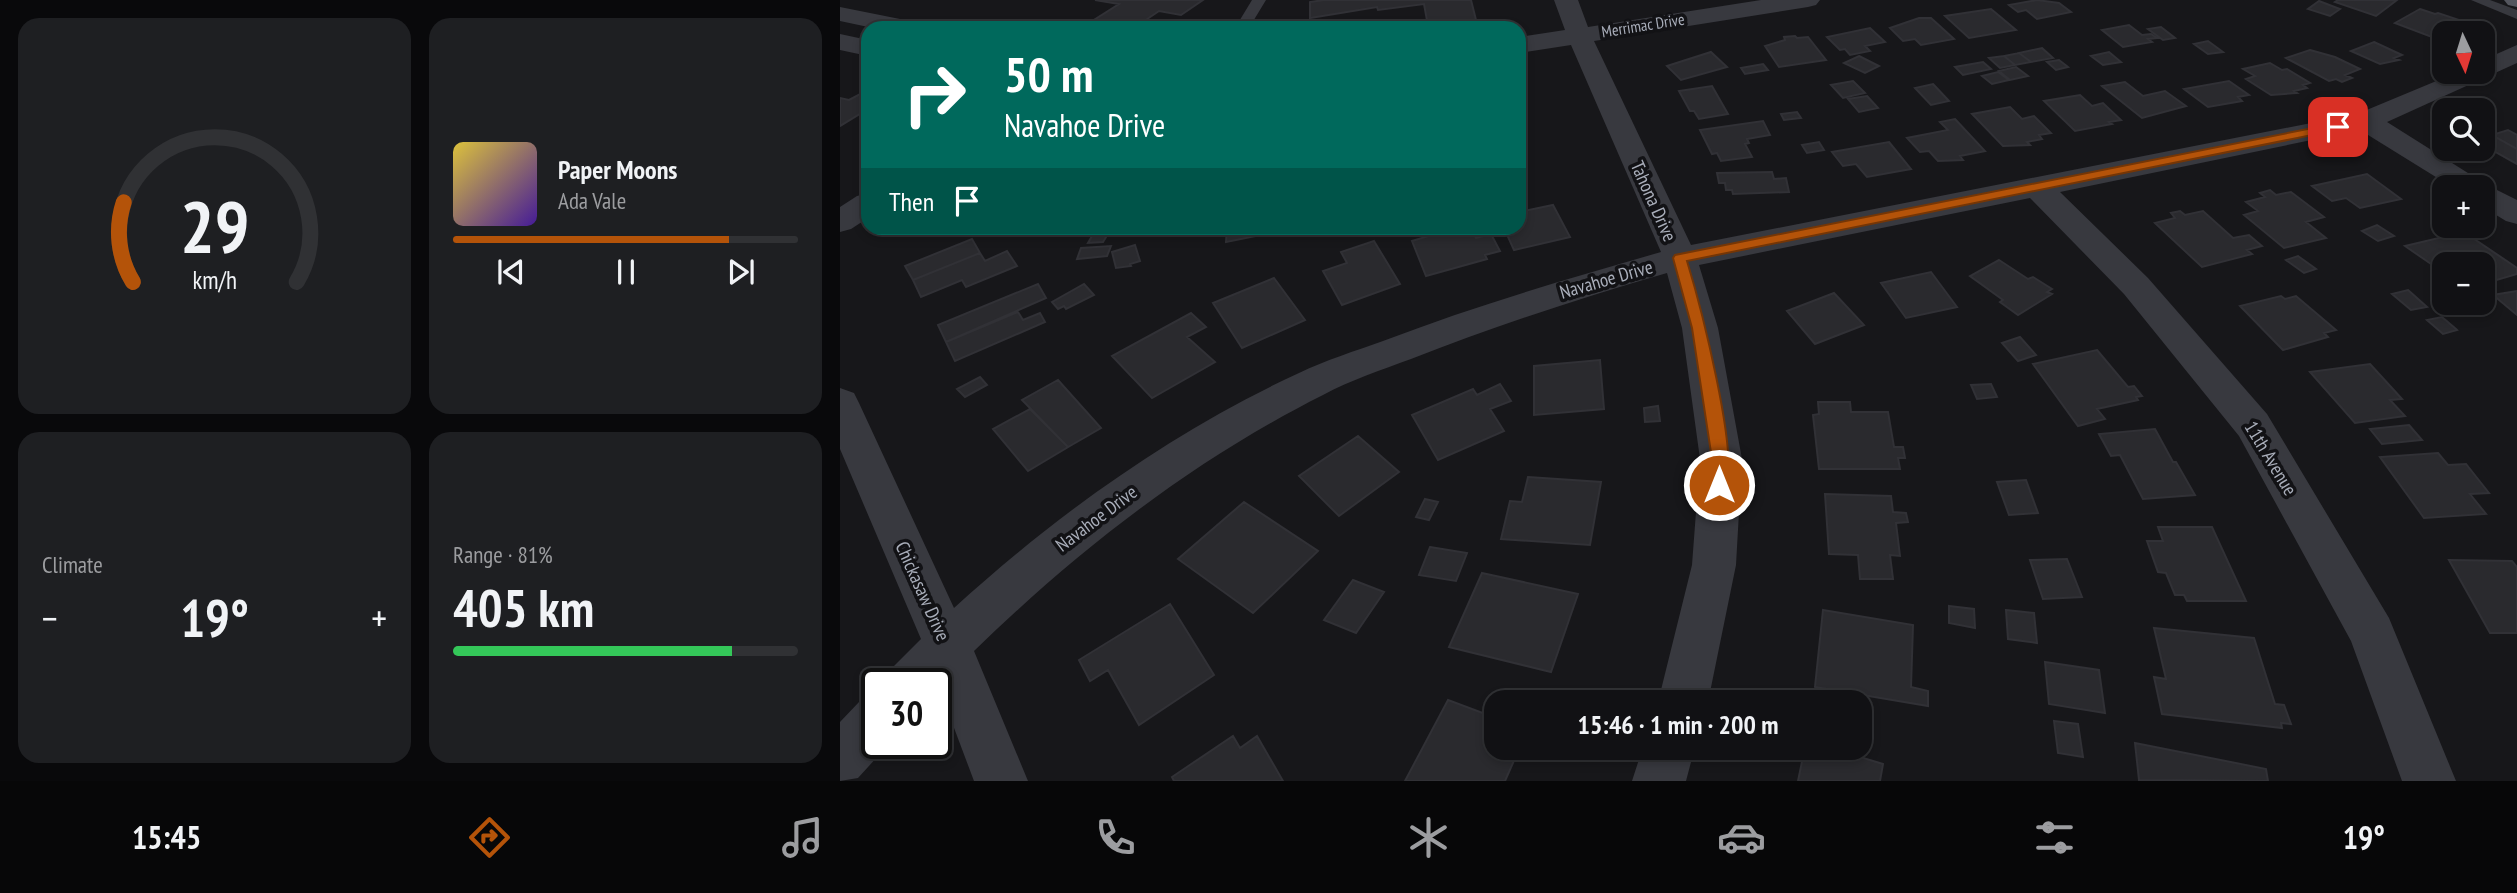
<!DOCTYPE html>
<meta charset="utf-8">
<style>
:root{--surface:#111114;--page:#1e1f22;--text:#f1f3f6;--muted:#9c9da0;--line:#303134;--accent:#b45309}
body{margin:0;font-family:"PT Sans Narrow",sans-serif;background:var(--page);color:var(--text);height:100vh;display:flex;flex-direction:column;font-size:26px;white-space:nowrap}
*{box-sizing:border-box;margin:0}
p{font-size:23px;color:var(--muted)}
.icon{flex:none;width:38px;height:38px;fill:none;stroke:currentColor;stroke-width:2;stroke-linecap:round;stroke-linejoin:round}
.map{position:relative;flex:1;overflow:hidden}
.sheet{display:flex;flex-direction:column;gap:18px;padding:18px;background:#09090b;width:840px}
.sheet>*{flex:none}
.guide{position:absolute;left:21px;top:21px;width:665px;height:214px;border-radius:21px;box-shadow:0 4px 10px #0003,0 0 0 2px var(--line);background:#00695c;color:#fff;overflow:hidden}
.needle{width:46px;rotate:176deg}
.tools{position:absolute;left:1592px;top:21px;display:grid;gap:14px}
.tools a{display:grid;place-items:center;width:63px;height:63px;border-radius:14px;background:var(--surface);box-shadow:0 4px 10px #0003,0 0 0 2px var(--line);font-size:35px}
.speed{position:absolute;left:21px;top:668px;display:flex;gap:14px;font-size:35px;font-weight:700;text-align:center}
.speed>*{display:grid;place-content:center;width:91px;height:91px;border-radius:50%;background:var(--surface);box-shadow:0 4px 10px #0003,0 0 0 2px var(--line);line-height:1}
.speed .limit{border:4px solid #111;border-radius:10px;background:#fff;color:#111}
.pin{position:absolute;display:grid;place-items:center;width:60px;height:60px;color:#fff;margin:-30px;border-radius:14px;box-shadow:0 4px 10px #0006}
.me{position:absolute;width:77px;margin:-38px;rotate:0deg;stroke-linejoin:round;filter:drop-shadow(0 0 5px #0008)}
.turn{display:flex;align-items:center;gap:24px;height:147px;padding:0 28px;font-size:32px}
.turn .icon{width:91px;height:91px;stroke-width:2.5}
.turn b{display:block;font-size:49px;line-height:60px}
.then{display:flex;align-items:center;height:66px;padding:0 28px;background:#0003;gap:14px;font-size:26px}
.big{font-size:52px;font-weight:700;line-height:1.1}
.sheet .card{flex:1;display:flex;flex-direction:column;justify-content:center;gap:10px;min-width:0;padding:0 24px;border-radius:21px;background:var(--page)}
.sheet .dial{align-items:center;gap:0}
.dial svg{height:182px;overflow:visible;fill:none;stroke:var(--line);stroke-width:7;stroke-linecap:round;text-anchor:middle}
.dial text{fill:var(--text);stroke:none}
.song{display:flex;align-items:center;gap:21px}
.cover{width:84px;height:84px;border-radius:10px;background:linear-gradient(135deg,hsl(50 70% 55%),hsl(260 70% 35%))}
.played{height:7px;border-radius:4px;background:linear-gradient(90deg,var(--accent) 80%,var(--line) 80%)}
.keys{display:flex;justify-content:space-around;direction:ltr}
.heat{display:flex;justify-content:space-between;align-items:center;font-size:38px;direction:ltr}
.charge{height:10px;border-radius:5px;background:linear-gradient(90deg,#34c759 81%,var(--line) 0)}
.sheet .tiles{flex:1;display:grid;gap:18px;grid-template-columns:repeat(2,1fr)}
.trip{position:absolute;left:644px;top:690px;width:388px;height:70px;border-radius:21px;background:var(--surface);box-shadow:0 4px 10px #0003,0 0 0 2px var(--line);font-weight:700;line-height:70px;text-align:center}
.tabs{display:flex;height:112px;justify-content:space-around;align-items:center;background:#070708;color:var(--muted)}
.tabs .icon{width:49px;height:49px}
.tabs .active{color:var(--accent)}
.tabs b{font-size:32px;color:var(--text)}
main{display:flex;flex:1;min-height:0}
.map>svg:first-child{display:block}
.building{fill:#2a2a2e;stroke:#313136;stroke-width:2}
.lines{fill:none;stroke-linecap:round;stroke-linejoin:round}
.lane{fill:#38393f;fill-rule:evenodd}
.street{fill:#38393f;fill-rule:evenodd}
.primary{fill:#54565e;fill-rule:evenodd}
.route{fill:#b45309;stroke:#753606;stroke-width:2}
.labels{text-anchor:middle;dominant-baseline:central;stroke-width:7;stroke-linejoin:round;paint-order:stroke}
.far-street-label{font-size:16px;fill:#a9aeba;stroke:#121215}
.street-label{font-size:19px;fill:#a9aeba;stroke:#121215}
</style>
<main>
<section class="sheet">
<div class="tiles">
<div class="card dial"><svg viewBox="0 0 100 80">
<path d="M14 69A42 42 0 1 1 86 69"/>
<path d="M14 69A42 42 0 0 1 10 34" stroke="#b45309"/>
<text x="50" y="56" font-size="32" font-weight="700">29</text>
<text x="50" y="72" font-size="11">km/h</text>
</svg></div>
<div class="card">
<div class="song"><i class="cover"></i><div><b>Paper Moons</b><p>Ada Vale</p></div></div>
<div class="played"></div>
<div class="keys"><svg class="icon" aria-label="previous" viewBox="0 0 24 24"><path d="M18 5L8 12l10 7zM5 5v14"/></svg><svg class="icon" aria-label="pause" viewBox="0 0 24 24"><path d="M8 5v14M16 5v14"/></svg><svg class="icon" aria-label="next" viewBox="0 0 24 24"><path d="M6 5l10 7-10 7zM19 5v14"/></svg></div>
</div>
<div class="card"><p>Climate</p>
<div class="heat"><a>−</a><b class="big">19°</b><a>+</a></div>
</div>
<div class="card"><p>Range · 81%</p><b class="big">405 km</b><div class="charge"></div></div>
</div>
</section>
<div class="map">
<svg width="1677" height="781" viewBox="0 0 1677 781">
<rect width="100%" height="100%" fill="#17171a"/>
<path class="building" d="M255 0H363L341 15 319 11 294 28 246 25 279 4Z
M484 0H631L636 20 588 26 584 4 538 10 537 7 470 18V2Z
M1197 0 1219 3 1231 12 1197 19 1186 10 1178 12 1169 5Z
M1498 0H1557L1536 16 1495 2Z
M1479 1 1500 9 1490 16 1468 9Z
M1151 9 1176 30 1129 38 1105 16Z
M1580 9 1595 14 1598 13 1625 22 1597 39 1555 23Z
M1079 18H1091L1114 39 1081 45 1075 39 1063 41 1050 28Z
M1289 25 1302 35 1311 34 1317 38 1308 39 1312 42 1283 47 1262 30Z
M1321 27 1335 38 1323 40 1308 29Z
M1030 28 1045 42 1025 46 1030 51 1010 55 1005 49 1000 50 987 37Z
M955 36 957 38 968 37 986 60 939 67 925 46 945 40 944 37Z
M1368 41 1383 52 1368 54 1354 44Z
M1534 42 1562 55 1554 58 1559 60 1540 64 1511 51Z
M1202 48 1213 58 1191 62 1179 53Z
M1470 50 1495 57 1520 69 1505 75 1512 78 1502 82 1496 79 1489 81 1446 58Z
M871 52 887 67 841 80 827 66Z
M1269 52 1281 62 1263 65 1251 56Z
M1179 53 1191 62 1175 65 1164 56Z
M1019 56 1039 66 1025 73 1004 63Z
M1164 56 1175 65 1160 68 1149 58Z
M1219 60 1228 67 1216 70 1207 62Z
M1143 62 1151 69 1123 75 1115 67Z
M1430 63 1442 70 1447 69 1470 83 1463 85 1467 88 1454 91 1457 93 1431 95 1406 79 1415 76 1403 69Z
M923 64 928 70 905 74 901 68Z
M1176 67 1188 76 1170 80 1159 71Z
M1158 72 1169 80 1152 84 1142 76Z
M1013 81 1025 93 1003 98 991 85Z
M1389 81 1409 95 1398 97 1402 101 1368 107 1344 89Z
M1285 82 1303 96 1325 91 1346 106 1302 118 1262 86Z
M1093 84 1109 101 1091 105 1075 88Z
M872 86 888 114 859 119 854 111H850L839 91Z
M28 90V109L0 126V98L9 100Z
M1240 95 1252 106 1263 103 1281 120 1269 122 1272 124 1235 131 1204 101Z
M1027 96 1038 108 1019 112 1008 99Z
M1170 107 1182 119 1194 116 1211 133 1199 135 1202 139 1187 142 1190 145 1163 146 1132 114Z
M957 112 961 118 944 120 941 114Z
M1115 119 1145 151 1120 156 1123 160 1098 161 1089 151 1080 152 1067 138 1108 130 1100 122Z
M923 121 930 135 907 139 909 143 905 144 912 157 881 161 877 153 872 154 860 130Z
M1668 130 1677 135V149L1652 135Z
M1652 135 1677 149V164L1643 145V137Z
M979 142 984 150 967 153 962 145Z
M1049 142 1071 169 1027 177 1016 164 1003 166 992 152Z
M932 172 934 179 946 178 949 192 893 194 892 190H886L885 183H879L877 173Z
M1527 174 1561 199 1520 208 1506 198 1492 201 1472 186Z
M1430 190 1436 195 1451 192 1484 217 1466 222 1486 238 1444 248 1404 215 1418 211 1406 202 1425 197 1420 193Z
M679 200 684 211 713 205 730 237 674 250 664 228H679Z
M1340 211 1345 215 1363 211 1393 238 1409 235 1422 246 1407 250 1412 254 1362 267 1315 223 1335 218 1331 213Z
M1537 225 1554 236 1538 241 1522 231Z
M387 228H421V235L386 242Z
M585 228H631L636 238 651 234 660 251 645 255 647 259 586 276 572 241 589 236Z
M256 229H271L263 242 248 243Z
M1624 232 1677 268V274L1643 284V264L1609 262 1594 266 1565 246Z
M132 239 140 253 73 280 65 266Z
M534 241 560 284 502 305 483 271 507 263 501 252Z
M295 245 300 261 290 264 291 266 276 268 272 252Z
M271 246 267 256 237 259 241 248Z
M167 251 177 266 126 287 122 280 81 297 73 280 140 253 145 261Z
M1458 256 1476 269 1464 273 1446 260Z
M1159 260 1188 279 1193 277 1212 289 1207 292 1212 294 1178 315 1160 302 1163 300 1130 276Z
M1091 272 1117 307 1066 318 1041 283Z
M434 278 465 320 402 348 373 303Z
M198 284 206 298 106 342 98 325Z
M244 284 254 295 226 309 224 306 218 309 212 302Z
M1568 290 1587 307 1571 310 1552 294Z
M1677 291V315L1653 295Z
M994 293 1024 325 975 344 947 311Z
M1441 296 1445 299 1456 296 1496 330 1484 333 1488 337 1443 350 1400 306Z
M178 312 183 320 200 313 205 322 115 361 106 342Z
M351 313 366 327 347 337 375 362 312 398 272 356Z
M1602 317 1616 329 1617 330 1603 334 1587 320Z
M1180 337 1196 355 1178 361 1162 343Z
M1257 350 1288 387 1294 386 1302 396 1296 397 1298 400 1257 409 1265 419 1238 426 1193 364Z
M760 360 764 409 694 415V366Z
M1530 364 1562 399 1550 400 1565 416 1515 423 1470 372Z
M140 377 147 385 125 397 117 389Z
M218 380 261 428 228 447 182 400Z
M660 384 671 401 650 409 664 431 598 460 572 415 633 389 637 395Z
M1151 384 1157 397 1137 399 1131 385Z
M978 402H1010L1011 412H1048L1054 447H1063L1065 458H1058L1060 469H979L973 415 979 414Z
M818 406 820 421 805 422 804 408Z
M190 409 228 447 188 471 153 429Z
M1569 425 1582 440 1542 444 1530 429Z
M1315 429 1333 462H1336L1355 495 1303 499 1280 455 1271 456 1259 434Z
M518 436 559 472 499 516 459 476Z
M1598 453 1608 465 1626 464 1649 493 1630 494 1646 514 1584 518 1540 457Z
M688 477 761 482 750 545 661 539 670 501 682 502Z
M1186 480 1198 513 1169 515 1157 482Z
M985 494 1051 496 1053 512 1066 513 1068 522 1056 523 1060 556 1050 555 1053 579H1020L1018 555 989 554Z
M585 499 598 502 589 520 576 517Z
M404 502 478 551 413 613 338 559Z
M1318 527H1372L1406 601H1347L1344 595H1335L1326 573 1318 572 1307 541H1323Z
M590 547 627 553 616 581 579 575Z
M1227 559 1242 597 1203 599 1190 560Z
M1609 560 1672 561 1677 567V633H1650Z
M642 573 738 594 711 672 609 647Z
M513 580 544 592 516 633 484 620Z
M330 604 374 675 299 725 268 670 250 681 239 660Z
M1109 606 1134 609 1135 628 1109 623Z
M983 610 1073 625 1071 687 1088 691V706L975 687Z
M1166 610 1194 613 1197 643 1168 639Z
M1314 628 1414 638 1435 704 1444 705 1451 724 1441 723 1442 728 1322 714 1314 677 1326 679Z
M1205 662 1259 670 1265 713 1209 704Z
M608 700 656 718V747H680L665 781H565Z
M1214 721 1238 724 1243 757 1218 753Z
M393 736 400 748 417 736 443 781H334L332 777Z
M1295 743 1426 769 1428 781 1299 780Z
M965 747H987L1043 764 1040 781H958Z"/>
<g class="lines">
<path class="lane" d="M412 0H426L409 28H395Z
M1631 0H1650L1677 10V19Z"/>
<path class="street" d="M714 0H738L748 27 921 0H980L976 5 968 7 754 41 851 245 1517 114 1618 72H1643V60L1677 45V63L1547 122 1647 185 1677 200V224L1666 221 1643 207V187H1612L1520 130 1220 192 1308 278 1427 414 1549 618 1616 781H1562L1511 641 1399 436 1284 294 1190 198 859 265 878 328 902 459 896 565 868 702H818L852 565 860 459 842 328 827 273C741 298 655 326 571 359 541 370 511 380 483 395 352 461 238 550 134 651L188 781H134L99 688 96 691V684H45L53 667 81 639 0 449V388L14 393 19 403 114 608C217 514 333 431 459 373 486 360 515 351 543 341 634 306 727 279 821 252L731 45 679 53V37L725 30Z
M0 7 80 23 84 28H33L0 21Z
M0 34 28 40V56L0 50Z
M28 193V218L11 229 0 232V207L17 196Z
M37 695V744H49L18 778 0 781V722L19 702Z
M803 747H855L846 781H792Z"/>
<path class="primary" d="M1664 0H1677V7L1668 5Z"/>
</g>
<path class="route" d="M1498 123 1504 127 1502 129 847 261C859 300 901 459 885 490H873L870 485 872 459 852 328 833 258 835 255Z"/>
<g class="labels">
<g class="far-street-label">
<text transform="translate(803 25) rotate(-9)">Merrimac Drive</text>
</g>
<g class="street-label">
<text transform="translate(814 201) rotate(66)">Tahona Drive</text>
<text transform="translate(766 279) rotate(-16)">Navahoe Drive</text>
<text transform="translate(1431 458) rotate(59)">11th Avenue</text>
<text transform="translate(256 518) rotate(-37)">Navahoe Drive</text>
<text transform="translate(83 591) rotate(66)">Chickasaw Drive</text>
</g>
</g>
</svg>
<div class="tools">
<a><svg class="needle" viewBox="-14 -14 28 28"><path d="M0-13l5 13h-10z" fill="#e53935"/><path d="M0 13l5-13h-10z" fill="#9c9da0"/></svg></a>
<a><svg class="icon" aria-label="search" viewBox="0 0 24 24"><circle cx="10" cy="10" r="6"/><path d="M15 15l6 6"/></svg></a>
<a>+</a>
<a>−</a>
</div>
<div class="speed"><div class="limit">30</div></div>
<div class="pin" style="left:1498px;top:127px;background:#d93025"><svg class="icon" aria-label="arrive" viewBox="0 0 24 24"><path d="M6 21V4h12l-3 4 3 4H6"/></svg></div>
<svg class="me" style="left:879px;top:485px" viewBox="-20 -20 40 40"><circle r="17" fill="#b45309" stroke="#fff" stroke-width="3"/><path d="M0-11L8 9 0 5-8 9z" fill="#fff"/></svg>
<div class="trip">15:46 · 1 min · 200 m</div>
<div class="guide">
<div class="turn"><svg class="icon" aria-label="right" viewBox="0 0 24 24"><path d="M7 20v-9h11M14 6l5 5-5 5"/></svg><div><b>50 m</b>Navahoe Drive</div></div>
<div class="then">Then<svg class="icon" aria-label="arrive" viewBox="0 0 24 24"><path d="M6 21V4h12l-3 4 3 4H6"/></svg></div>
</div>
</div>
</main>
<nav class="tabs">
<b>15:45</b>
<svg class="icon active" aria-label="directions" viewBox="0 0 24 24"><path d="M12 3l9 9-9 9-9-9zM9 14v-3h6M13 9l2 2-2 2"/></svg>
<svg class="icon" aria-label="music" viewBox="0 0 24 24"><path d="M9 18V5l10-2v13"/><circle cx="6" cy="18" r="3"/><circle cx="16" cy="16" r="3"/></svg>
<svg class="icon" aria-label="phone" viewBox="0 0 24 24"><path d="M5 4h4l2 5-3 2q2 4 5 5l2-3 5 2v4C11 20 4 13 5 4z"/></svg>
<svg class="icon" aria-label="climate" viewBox="0 0 24 24"><path d="M12 3v18M4 7l16 10M4 17L20 7"/></svg>
<svg class="icon" aria-label="car" viewBox="0 0 24 24"><path d="M5 17H2v-5l4-1 3-4h7l3 4 3 1v5h-3M9 17h6M6 11h13"/><circle cx="7" cy="17" r="2"/><circle cx="17" cy="17" r="2"/></svg>
<svg class="icon" aria-label="filters" viewBox="0 0 24 24"><path d="M4 7h16M4 17h16"/><circle cx="9" cy="7" r="2"/><circle cx="15" cy="17" r="2"/></svg>
<b>19°</b>
</nav>
